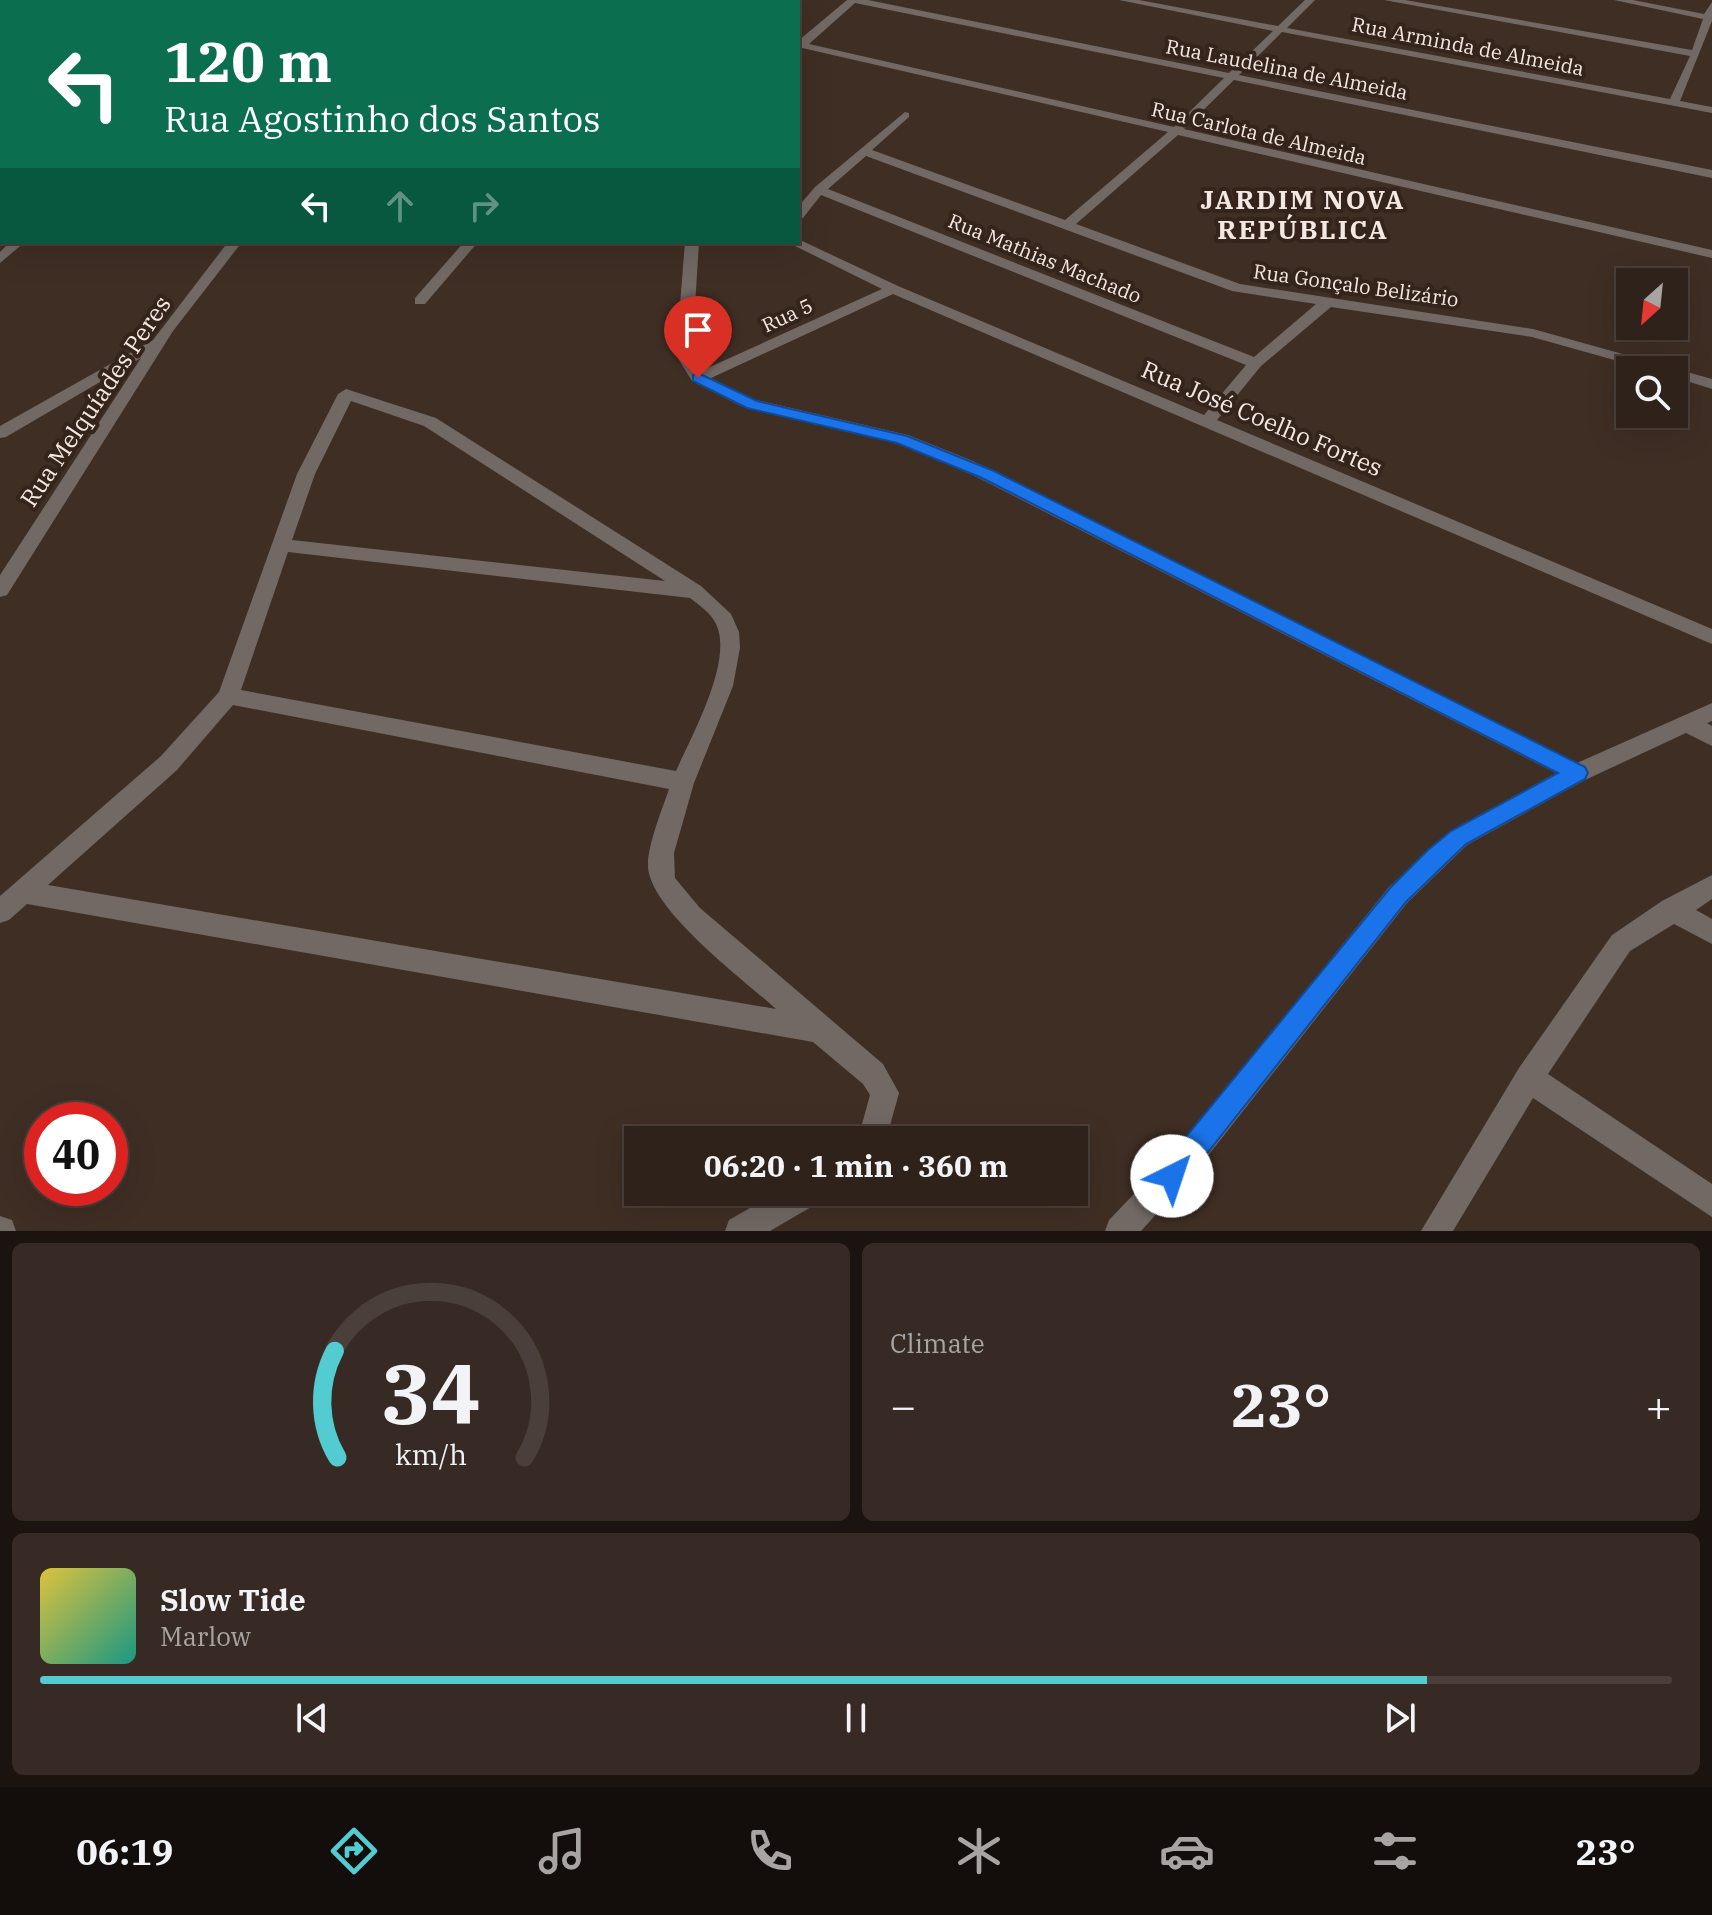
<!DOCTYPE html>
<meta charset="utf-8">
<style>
:root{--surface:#2f221b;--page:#372a24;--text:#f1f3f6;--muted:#a7a4a3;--line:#4a3f3a;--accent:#52ccd0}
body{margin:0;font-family:"IBM Plex Serif",serif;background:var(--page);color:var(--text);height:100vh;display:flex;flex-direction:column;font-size:30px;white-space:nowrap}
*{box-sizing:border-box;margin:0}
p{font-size:26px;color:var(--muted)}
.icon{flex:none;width:44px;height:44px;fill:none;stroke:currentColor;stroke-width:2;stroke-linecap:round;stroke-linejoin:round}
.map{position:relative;height:1231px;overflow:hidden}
.details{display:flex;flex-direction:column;gap:12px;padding:12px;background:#1a130f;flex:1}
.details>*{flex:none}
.hud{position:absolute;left:0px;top:0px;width:800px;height:244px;box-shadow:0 8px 32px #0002,0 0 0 2px var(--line);background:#0b6e4f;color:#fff;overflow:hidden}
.needle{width:52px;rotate:207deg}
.buttons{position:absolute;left:1616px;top:268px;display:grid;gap:16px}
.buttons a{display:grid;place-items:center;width:72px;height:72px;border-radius:0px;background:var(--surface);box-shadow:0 8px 32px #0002,0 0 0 2px var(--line);font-size:40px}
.speed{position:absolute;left:24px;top:1102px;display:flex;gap:16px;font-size:40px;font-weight:700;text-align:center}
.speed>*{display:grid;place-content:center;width:104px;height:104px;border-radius:50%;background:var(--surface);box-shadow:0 8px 32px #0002,0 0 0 2px var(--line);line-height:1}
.speed .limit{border:12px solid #d22;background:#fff;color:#111}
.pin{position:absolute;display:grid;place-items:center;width:68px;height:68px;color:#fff;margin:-82px -34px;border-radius:50% 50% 50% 0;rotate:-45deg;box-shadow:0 0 8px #0007}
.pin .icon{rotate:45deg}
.me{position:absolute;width:88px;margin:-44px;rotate:41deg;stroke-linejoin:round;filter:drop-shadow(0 0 6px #0008)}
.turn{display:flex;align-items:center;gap:28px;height:168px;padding:0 32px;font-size:36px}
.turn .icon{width:104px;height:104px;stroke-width:2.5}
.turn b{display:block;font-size:56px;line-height:68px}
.lanes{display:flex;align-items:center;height:76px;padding:0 32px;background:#0003;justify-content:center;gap:40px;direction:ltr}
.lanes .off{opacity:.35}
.big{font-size:60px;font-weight:700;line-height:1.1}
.details .widget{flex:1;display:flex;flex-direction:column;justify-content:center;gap:12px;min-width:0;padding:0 28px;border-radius:12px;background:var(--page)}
.details .dial{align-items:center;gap:0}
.dial svg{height:208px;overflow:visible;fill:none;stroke:var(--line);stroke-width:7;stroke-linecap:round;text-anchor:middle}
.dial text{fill:var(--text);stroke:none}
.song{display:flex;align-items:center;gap:24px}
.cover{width:96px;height:96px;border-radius:12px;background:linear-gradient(135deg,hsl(50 70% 55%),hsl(170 70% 35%))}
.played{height:8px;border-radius:4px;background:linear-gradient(90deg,var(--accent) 85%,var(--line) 85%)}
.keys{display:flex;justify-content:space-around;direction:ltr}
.heat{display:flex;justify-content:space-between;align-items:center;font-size:44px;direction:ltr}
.details .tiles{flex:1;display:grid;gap:12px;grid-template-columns:1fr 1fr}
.widget:last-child{grid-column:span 2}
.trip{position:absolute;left:624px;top:1126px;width:464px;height:80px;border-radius:0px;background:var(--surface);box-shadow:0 8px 32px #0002,0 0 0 2px var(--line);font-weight:700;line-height:80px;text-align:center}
.menu{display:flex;height:128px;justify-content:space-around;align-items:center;background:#130e0b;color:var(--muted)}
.menu .icon{width:56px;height:56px}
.menu .active{color:var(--accent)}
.menu b{font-size:36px;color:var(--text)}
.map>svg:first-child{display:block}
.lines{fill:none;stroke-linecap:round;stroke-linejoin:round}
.path{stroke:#8d7e76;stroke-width:3;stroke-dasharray:1 3;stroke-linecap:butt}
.minor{fill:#726864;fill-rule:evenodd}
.route{fill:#1a73e8;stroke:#114b97;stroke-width:2}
.labels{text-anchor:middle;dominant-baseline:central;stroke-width:8;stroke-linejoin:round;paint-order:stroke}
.far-street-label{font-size:20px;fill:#f4e8e2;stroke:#35241b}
.street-label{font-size:24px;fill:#f4e8e2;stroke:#35241b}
.far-district-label{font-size:26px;font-weight:bold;letter-spacing:2px;fill:#f4e8e2;stroke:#35241b}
</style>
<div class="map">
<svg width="1712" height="1231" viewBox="0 0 1712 1231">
<rect width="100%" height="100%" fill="#3f2e24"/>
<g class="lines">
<path class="path" d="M2 115V120"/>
<path class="minor" d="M211 0H225L209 2Z
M388 0H400L386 2Z
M544 0H555L542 2Z
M701 0H711L700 2Z
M847 0H868L1229 73 1273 31 1119 0H1139L1278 26 1305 0H1315L1287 28 1670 99 1690 56 1384 0H1405L1692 50 1703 19 1614 0H1633L1704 14 1712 2V21L1680 101 1712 107V113L1282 32 1239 75 1712 170V178L1234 80 1184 129 1712 250V258L1178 135 1076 224 1240 284 1533 329 1712 379V389L1674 377V370H1650L1532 337 1331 307 1261 366 1217 420 1712 629V644L893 294 711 378 752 399 908 435 973 461 1577 763 1712 703V721L1707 723 1712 726V746L1686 733 1585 780 1467 845 1407 903 1199 1167 1141 1231H1105L1109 1220 1179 1147 1389 887 1451 831 1556 773 961 469 896 443 741 406 692 381 676 355 685 242H699L692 355 701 371 882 289 787 242H798V239L898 286 1204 415 1246 365 821 195 803 218 798 219V207L815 187 905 112 909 113V117L872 150 1065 220 1168 132 798 47V41ZM855 3 1224 78 1174 127 809 44ZM866 156 1232 291 1316 304 1254 357 828 189Z
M0 21 2 22V28L0 27Z
M0 83H2L0 93Z
M10 242H25L0 263V252Z
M228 242H242L173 331 7 595 0 597V575L141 358 6 437 0 438V426L153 340Z
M464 242H478L425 304H415V298Z
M346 389 436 418 701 586 731 614 739 632 740 648 733 686 694 783 674 853 675 878 700 908 883 1064 899 1093 886 1140H853L862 1124 870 1095 863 1084 813 1042 27 904 9 920 0 923V896L161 756 219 692 297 474 338 394ZM351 401 424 426 665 581 292 540 315 474ZM288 552 690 598C699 605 711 613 716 624 734 660 691 737 676 771L241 690ZM233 705 669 789C662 810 647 846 648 867 651 911 743 979 776 1009L48 885 177 770Z
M1712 875V899L1696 910 1712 919V944L1674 924 1630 951 1548 1074 1712 1184V1217L1533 1098 1453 1231H1421L1519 1068 1612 935 1662 901Z
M778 1192H822L818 1203 770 1231H725L729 1220Z
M0 1216 12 1220 16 1231H0Z"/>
</g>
<path class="route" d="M698 373 757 401 907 436 994 471 1585 767 1588 773 1585 779 1466 844 1406 902 1182 1185 1172 1189 1162 1185 1158 1176 1162 1166 1390 888 1428 850 1451 831 1558 773 982 478 897 443 747 408 693 381V375Z"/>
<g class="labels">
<g class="far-street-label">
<text transform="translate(1468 46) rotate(11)">Rua Arminda de Almeida</text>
<text transform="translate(1287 69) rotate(11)">Rua Laudelina de Almeida</text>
<text transform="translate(1259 133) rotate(13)">Rua Carlota de Almeida</text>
<text transform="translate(1045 258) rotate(22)">Rua Mathias Machado</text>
<text transform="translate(1356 285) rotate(8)">Rua Gonçalo Belizário</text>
<text transform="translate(787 315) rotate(-25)">Rua 5</text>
</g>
<g class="street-label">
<text transform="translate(95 401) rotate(-56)">Rua Melquíades Peres</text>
<text transform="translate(1262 418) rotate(23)">Rua José Coelho Fortes</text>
</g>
<g class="far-district-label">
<text x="1303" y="199">JARDIM NOVA<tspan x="1303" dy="30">REPÚBLICA</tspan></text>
</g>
</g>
</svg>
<div class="buttons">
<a><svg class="needle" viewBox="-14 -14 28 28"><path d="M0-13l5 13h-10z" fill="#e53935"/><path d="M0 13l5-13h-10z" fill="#a7a4a3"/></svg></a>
<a><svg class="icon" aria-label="search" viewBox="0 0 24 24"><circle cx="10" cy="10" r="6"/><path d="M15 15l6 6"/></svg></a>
</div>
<div class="speed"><div class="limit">40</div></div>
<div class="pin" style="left:698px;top:378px;background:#d93025"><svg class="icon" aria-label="arrive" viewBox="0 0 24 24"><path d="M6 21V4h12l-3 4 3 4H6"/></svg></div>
<svg class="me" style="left:1172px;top:1176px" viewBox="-20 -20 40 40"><circle r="19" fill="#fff"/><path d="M0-13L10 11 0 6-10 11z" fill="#1a73e8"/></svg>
<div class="trip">06:20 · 1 min · 360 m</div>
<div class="hud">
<div class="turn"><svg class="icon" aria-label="left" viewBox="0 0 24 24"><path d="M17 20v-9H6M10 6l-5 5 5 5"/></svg><div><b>120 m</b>Rua Agostinho dos Santos</div></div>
<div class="lanes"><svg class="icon" aria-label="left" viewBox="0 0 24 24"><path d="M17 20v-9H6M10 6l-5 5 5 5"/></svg><svg class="icon off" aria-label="ahead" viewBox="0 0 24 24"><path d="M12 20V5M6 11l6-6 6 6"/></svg><svg class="icon off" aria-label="right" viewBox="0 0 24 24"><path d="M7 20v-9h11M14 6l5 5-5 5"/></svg></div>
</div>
</div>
<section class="details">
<div class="tiles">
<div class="widget dial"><svg viewBox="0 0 100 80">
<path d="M14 69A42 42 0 1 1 86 69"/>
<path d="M14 69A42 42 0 0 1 13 28" stroke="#52ccd0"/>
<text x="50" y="56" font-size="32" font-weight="700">34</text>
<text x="50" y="72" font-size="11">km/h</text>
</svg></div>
<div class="widget"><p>Climate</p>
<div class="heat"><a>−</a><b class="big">23°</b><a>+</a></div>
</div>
<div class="widget">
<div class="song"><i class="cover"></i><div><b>Slow Tide</b><p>Marlow</p></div></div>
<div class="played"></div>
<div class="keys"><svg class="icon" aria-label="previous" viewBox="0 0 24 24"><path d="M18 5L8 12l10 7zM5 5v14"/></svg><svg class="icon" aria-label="pause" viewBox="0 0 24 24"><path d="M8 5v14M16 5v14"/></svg><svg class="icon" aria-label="next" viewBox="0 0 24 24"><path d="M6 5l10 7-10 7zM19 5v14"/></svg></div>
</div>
</div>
</section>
<nav class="menu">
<b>06:19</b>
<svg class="icon active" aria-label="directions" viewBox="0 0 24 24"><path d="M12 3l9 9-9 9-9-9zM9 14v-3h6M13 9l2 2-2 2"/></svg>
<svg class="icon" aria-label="music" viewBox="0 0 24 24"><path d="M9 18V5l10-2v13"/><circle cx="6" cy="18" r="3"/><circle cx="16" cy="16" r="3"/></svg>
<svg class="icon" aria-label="phone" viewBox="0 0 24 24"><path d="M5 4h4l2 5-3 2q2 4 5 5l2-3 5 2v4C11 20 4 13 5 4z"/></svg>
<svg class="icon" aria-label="climate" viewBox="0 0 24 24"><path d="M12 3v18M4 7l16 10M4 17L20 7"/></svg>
<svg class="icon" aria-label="car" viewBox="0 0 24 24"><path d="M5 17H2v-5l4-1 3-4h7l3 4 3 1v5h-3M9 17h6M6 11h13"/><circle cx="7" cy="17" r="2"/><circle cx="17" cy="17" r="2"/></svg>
<svg class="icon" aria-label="filters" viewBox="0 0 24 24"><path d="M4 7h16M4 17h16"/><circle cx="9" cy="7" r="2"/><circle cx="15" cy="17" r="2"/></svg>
<b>23°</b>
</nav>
